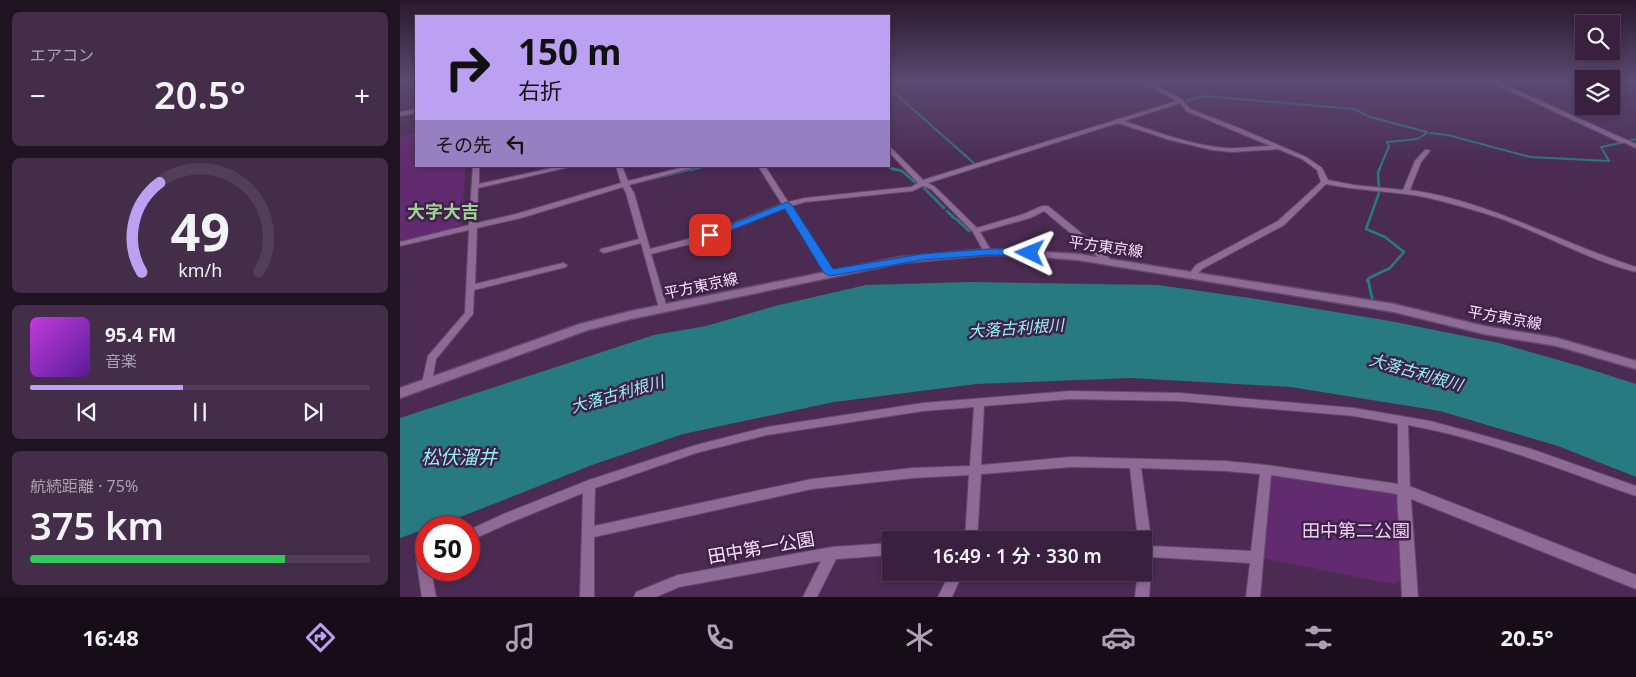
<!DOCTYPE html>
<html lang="ja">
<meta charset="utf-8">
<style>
:root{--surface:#38203e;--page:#432d49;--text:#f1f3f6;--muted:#aba3b0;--line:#523e58;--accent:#bca0f2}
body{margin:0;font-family:"Noto Sans","Noto Sans JP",sans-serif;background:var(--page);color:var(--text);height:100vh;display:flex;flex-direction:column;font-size:19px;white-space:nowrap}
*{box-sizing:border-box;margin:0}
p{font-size:16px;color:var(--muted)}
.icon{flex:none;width:28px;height:28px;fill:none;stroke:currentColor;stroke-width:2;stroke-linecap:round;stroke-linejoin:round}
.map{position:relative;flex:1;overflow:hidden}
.side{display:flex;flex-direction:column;gap:12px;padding:12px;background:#1f1222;width:400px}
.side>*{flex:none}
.top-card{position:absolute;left:15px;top:15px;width:475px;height:152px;border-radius:0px;box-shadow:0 2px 8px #0003,0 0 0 1px var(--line);background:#bca0f2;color:#111;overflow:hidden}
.tools{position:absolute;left:1175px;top:15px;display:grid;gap:10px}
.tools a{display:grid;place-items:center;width:45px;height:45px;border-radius:0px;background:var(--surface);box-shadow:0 2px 8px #0003,0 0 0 1px var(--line);font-size:25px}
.speed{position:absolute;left:15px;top:516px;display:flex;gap:10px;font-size:25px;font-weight:700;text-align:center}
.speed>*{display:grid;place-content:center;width:65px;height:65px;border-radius:50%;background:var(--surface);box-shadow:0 2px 8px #0003,0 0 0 1px var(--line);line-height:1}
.speed .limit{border:8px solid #d22;background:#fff;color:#111}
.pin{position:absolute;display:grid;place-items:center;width:42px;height:42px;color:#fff;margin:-21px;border-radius:10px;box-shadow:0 2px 8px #0006}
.me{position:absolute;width:55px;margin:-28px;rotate:272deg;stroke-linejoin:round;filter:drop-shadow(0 0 4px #0008)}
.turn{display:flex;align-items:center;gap:18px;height:105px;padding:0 20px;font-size:22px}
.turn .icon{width:65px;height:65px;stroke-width:2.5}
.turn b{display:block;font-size:35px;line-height:42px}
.then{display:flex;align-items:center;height:48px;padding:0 20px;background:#0003;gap:10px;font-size:19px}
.big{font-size:38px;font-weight:600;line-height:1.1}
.side .widget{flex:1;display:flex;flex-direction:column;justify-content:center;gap:8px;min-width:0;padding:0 18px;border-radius:8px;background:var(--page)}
.side .dial{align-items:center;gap:0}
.dial svg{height:130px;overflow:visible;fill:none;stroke:var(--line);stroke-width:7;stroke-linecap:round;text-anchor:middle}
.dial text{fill:var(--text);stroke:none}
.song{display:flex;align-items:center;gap:15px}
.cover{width:60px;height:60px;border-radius:8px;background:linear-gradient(135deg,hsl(290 70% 55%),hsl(270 70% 35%))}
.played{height:5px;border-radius:2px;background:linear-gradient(90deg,var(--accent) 45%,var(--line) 45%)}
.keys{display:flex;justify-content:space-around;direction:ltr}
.heat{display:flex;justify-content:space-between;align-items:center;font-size:28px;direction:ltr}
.charge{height:8px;border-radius:4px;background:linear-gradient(90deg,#34c759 75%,var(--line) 0)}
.trip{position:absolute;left:482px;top:531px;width:270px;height:50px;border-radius:0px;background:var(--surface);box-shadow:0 2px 8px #0003,0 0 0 1px var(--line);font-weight:600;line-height:50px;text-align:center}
.menu{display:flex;height:80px;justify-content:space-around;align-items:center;background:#160d19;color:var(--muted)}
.menu .icon{width:35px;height:35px}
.menu .current{color:var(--accent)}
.menu b{font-size:22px;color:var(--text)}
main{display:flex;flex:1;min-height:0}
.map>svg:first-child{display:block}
.green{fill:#632b6f}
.water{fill:#277b80}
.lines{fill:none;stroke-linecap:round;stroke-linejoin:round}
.stream-far2{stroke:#277b80;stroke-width:2}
.stream-far1{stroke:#277b80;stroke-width:2.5}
.stream{stroke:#277b80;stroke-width:3}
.minor-casing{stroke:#64496a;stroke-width:2}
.tertiary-casing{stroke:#64496a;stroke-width:2}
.secondary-casing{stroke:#64496a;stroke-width:3}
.minor{fill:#8e6b96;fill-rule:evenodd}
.tertiary{fill:#8e6b96;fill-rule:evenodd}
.secondary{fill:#8e6b96;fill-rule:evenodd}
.route{fill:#1a73e8;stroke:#114b97}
.labels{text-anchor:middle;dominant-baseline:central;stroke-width:5;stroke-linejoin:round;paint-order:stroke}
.street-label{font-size:15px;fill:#f8e5fd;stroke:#402147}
.water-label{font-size:16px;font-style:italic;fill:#8df4fa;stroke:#402147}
.quarter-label{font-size:18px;font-weight:bold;fill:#9ed193;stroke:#402147}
.near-park-label{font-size:18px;fill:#f0cff7;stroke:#402147}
.near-street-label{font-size:18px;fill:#f8e5fd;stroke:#402147}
.near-water-label{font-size:19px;font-style:italic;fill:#8df4fa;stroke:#402147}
</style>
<main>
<section class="side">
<div class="widget"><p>エアコン</p>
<div class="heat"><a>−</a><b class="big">20.5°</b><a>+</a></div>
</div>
<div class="widget dial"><svg viewBox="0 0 100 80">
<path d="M14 69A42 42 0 1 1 86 69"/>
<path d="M14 69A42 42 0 0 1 25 14" stroke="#bca0f2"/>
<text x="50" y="56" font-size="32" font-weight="700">49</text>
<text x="50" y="72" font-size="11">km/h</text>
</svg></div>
<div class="widget">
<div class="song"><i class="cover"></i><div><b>95.4 FM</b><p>音楽</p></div></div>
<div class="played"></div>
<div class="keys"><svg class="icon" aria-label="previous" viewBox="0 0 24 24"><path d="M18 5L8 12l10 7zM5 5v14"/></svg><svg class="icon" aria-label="pause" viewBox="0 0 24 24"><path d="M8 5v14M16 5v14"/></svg><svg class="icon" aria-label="next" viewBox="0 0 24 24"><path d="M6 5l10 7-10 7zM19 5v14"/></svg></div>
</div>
<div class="widget"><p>航続距離 · 75%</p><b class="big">375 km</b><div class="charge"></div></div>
</section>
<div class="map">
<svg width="1236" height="597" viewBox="0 0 1236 597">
<rect width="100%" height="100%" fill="#4b2b52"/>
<path class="green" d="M16 133V166H66L61 226 0 242V136Z
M866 470 1004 490 1002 580 993 584 857 557Z"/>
<path class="water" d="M568 282 758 285 850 298 990 321 1099 343 1183 367 1236 384V477L1158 446 1040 411 891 387 731 378 576 384 434 402 283 434 192 465 68 514 0 538V418L254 335 306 326 375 306 466 285Z"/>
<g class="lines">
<path class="stream-far2" d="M489 88 576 165
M787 101 803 96 955 109
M956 110 970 117 1027 132 1025 134
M1030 133 1048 135 1130 157 1209 161 1201 147 1225 142
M1229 141 1236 139
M487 166 494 170
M291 170 306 166
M979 170 989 146 987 142 1017 139 1024 135"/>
<path class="stream-far1" d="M490 168 502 171 517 184
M243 181 296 168
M524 188 544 208
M979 190 978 173 980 168
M547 211 554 218
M556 219 569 231
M967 281 969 278 990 268 1004 252 985 237 966 229 979 193"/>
<path class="stream" d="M968 280 973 302"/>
<g class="minor-casing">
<path id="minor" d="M739 81H745L782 99 790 109 839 128 906 157 922 168 928 180 954 185 1003 190 1015 161 1025 150H1029L1030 151 1021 162 1010 190C1090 201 1160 243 1236 267V272C1184 259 1138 230 1087 214 1063 207 1038 199 1013 195 984 191 955 190 926 184L884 225 802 269 795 277H789L788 275 796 265 878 221 921 182 917 170 902 159 878 149 832 152 812 150 770 140 718 123 528 183 535 187 577 228 624 214 642 206H648L691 241 710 259 711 261 710 263H704L685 245 644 211 630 218 580 232 592 252 591 254H585L573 232 531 189 523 186 512 191 405 202 391 206 434 273 430 276 426 273 385 208 306 240 251 254 267 308 263 311 259 308 241 243 204 253 200 251 201 249 239 239 226 193 223 187 121 218 77 228 75 284 163 263 167 265 166 267 74 290 73 314 36 359 31 386H23L22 383 28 356 65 313 69 230 0 246V242L69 225 73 166H79V184L161 166H174L78 188 77 223 116 214 221 183 216 166H222L228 181 288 166H300L229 185 234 193 250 249 300 236 382 204 358 166H365L388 202 405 198 511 187 518 183 489 152V147L491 148 523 180 777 101ZM780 103 786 111 871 146C855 146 840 149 825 148 790 145 757 132 724 121Z
M16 109V113L0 116V112Z
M1225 139 1236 144V148L1223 142V140Z
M670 391 780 393 954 408 1030 421 1078 434 1131 449 1236 486V496C1161 470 1087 439 1008 425L1010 490 1008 494 1004 495 871 475 860 597H846L850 563 752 557 749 597H735L738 572H744V540H738L730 468 671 467 581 474 577 540H565L569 475 513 478 412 489 194 537V597H180L183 493 114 521 69 541V530L106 513 189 480 296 445 367 427 523 403ZM670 399 780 401 954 416 998 424V484L866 465 825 461 671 457 581 465 584 406ZM574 407 570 466 513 468 412 479 194 526 195 488 296 453 367 435 523 411ZM741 468 825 471 860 474 851 551 752 546Z
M491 543V555L436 559 417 597H403L421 561 279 587 256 597H234L236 592 278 575 432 547Z
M26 550V570H31L36 597H22L16 558 17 554Z
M550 572H563L552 597H538Z"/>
</g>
<g class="tertiary-casing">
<path id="tertiary" d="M1089 81H1096L1229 141 1222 143Z
M1004 484 1236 575V589L1011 499 1018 597H1002L997 490 999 486Z"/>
</g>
<g class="secondary-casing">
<path id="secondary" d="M588 249 678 254 994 304 1084 326 1157 338 1236 361V369L1157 346 1084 334 994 312 678 260 613 255H588L501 263 231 319 188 330 0 398V388L180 324 231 311 501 257Z"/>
</g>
<use href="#minor" class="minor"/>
<use href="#tertiary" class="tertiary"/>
<use href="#secondary" class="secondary"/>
</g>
<linearGradient id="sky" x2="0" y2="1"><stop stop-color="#29182d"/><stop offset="0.49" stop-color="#5b4a71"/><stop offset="1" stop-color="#5b4a71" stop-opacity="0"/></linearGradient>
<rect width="1236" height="164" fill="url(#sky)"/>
<path class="route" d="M387 202 392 205 433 269 522 254 588 249H630L635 253 630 256 588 255 522 260 430 276 424 273 385 209 314 237 310 238 305 235Z"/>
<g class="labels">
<g class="street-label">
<text transform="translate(706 246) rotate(8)">平方東京線</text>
<text transform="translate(301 285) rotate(-12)">平方東京線</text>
<text transform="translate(1105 317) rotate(10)">平方東京線</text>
</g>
<g class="water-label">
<text transform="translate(616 328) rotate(-4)">大落古利根川</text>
<text transform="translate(1016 372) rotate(16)">大落古利根川</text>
<text transform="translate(217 394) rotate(-16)">大落古利根川</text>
</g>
<g class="quarter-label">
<text x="43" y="211">大字大吉</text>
</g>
<g class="near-park-label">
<text x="956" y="530">田中第二公園</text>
</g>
<g class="near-street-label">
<text transform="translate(361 547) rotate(-10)">田中第一公園</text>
</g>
<g class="near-water-label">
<text x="59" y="457">松伏溜井</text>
</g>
</g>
</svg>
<div class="tools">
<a><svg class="icon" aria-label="search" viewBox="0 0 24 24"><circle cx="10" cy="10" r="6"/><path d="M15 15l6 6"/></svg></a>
<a><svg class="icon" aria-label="layers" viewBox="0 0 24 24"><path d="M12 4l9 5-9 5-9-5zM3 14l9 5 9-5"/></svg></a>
</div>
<div class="speed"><div class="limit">50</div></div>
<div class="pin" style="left:310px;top:235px;background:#d93025"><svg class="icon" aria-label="arrive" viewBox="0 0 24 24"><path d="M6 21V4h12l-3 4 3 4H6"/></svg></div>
<svg class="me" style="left:630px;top:253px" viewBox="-20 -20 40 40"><path d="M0-17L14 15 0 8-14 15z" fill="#1a73e8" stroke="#fff" stroke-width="4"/></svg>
<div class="trip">16:49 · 1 分 · 330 m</div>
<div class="top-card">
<div class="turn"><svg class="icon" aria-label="right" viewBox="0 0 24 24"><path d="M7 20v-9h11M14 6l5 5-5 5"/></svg><div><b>150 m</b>右折</div></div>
<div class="then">その先<svg class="icon" aria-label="left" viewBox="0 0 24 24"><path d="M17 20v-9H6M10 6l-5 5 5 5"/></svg></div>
</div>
</div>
</main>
<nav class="menu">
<b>16:48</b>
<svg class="icon current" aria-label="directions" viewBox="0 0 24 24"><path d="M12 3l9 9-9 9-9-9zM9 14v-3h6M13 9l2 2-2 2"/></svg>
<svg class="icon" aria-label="music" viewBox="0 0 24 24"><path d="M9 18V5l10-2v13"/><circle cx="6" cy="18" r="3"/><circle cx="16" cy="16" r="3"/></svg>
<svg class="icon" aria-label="phone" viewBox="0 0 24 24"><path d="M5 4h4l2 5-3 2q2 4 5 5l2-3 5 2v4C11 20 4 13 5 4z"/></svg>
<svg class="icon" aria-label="climate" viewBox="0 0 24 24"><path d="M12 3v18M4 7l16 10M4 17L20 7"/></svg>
<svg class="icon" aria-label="car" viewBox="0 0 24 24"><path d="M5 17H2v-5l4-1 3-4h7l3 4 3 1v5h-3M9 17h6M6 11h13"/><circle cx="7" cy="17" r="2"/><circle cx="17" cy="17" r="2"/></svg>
<svg class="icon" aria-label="filters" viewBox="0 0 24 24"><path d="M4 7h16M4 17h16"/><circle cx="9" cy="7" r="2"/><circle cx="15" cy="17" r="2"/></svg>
<b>20.5°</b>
</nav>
